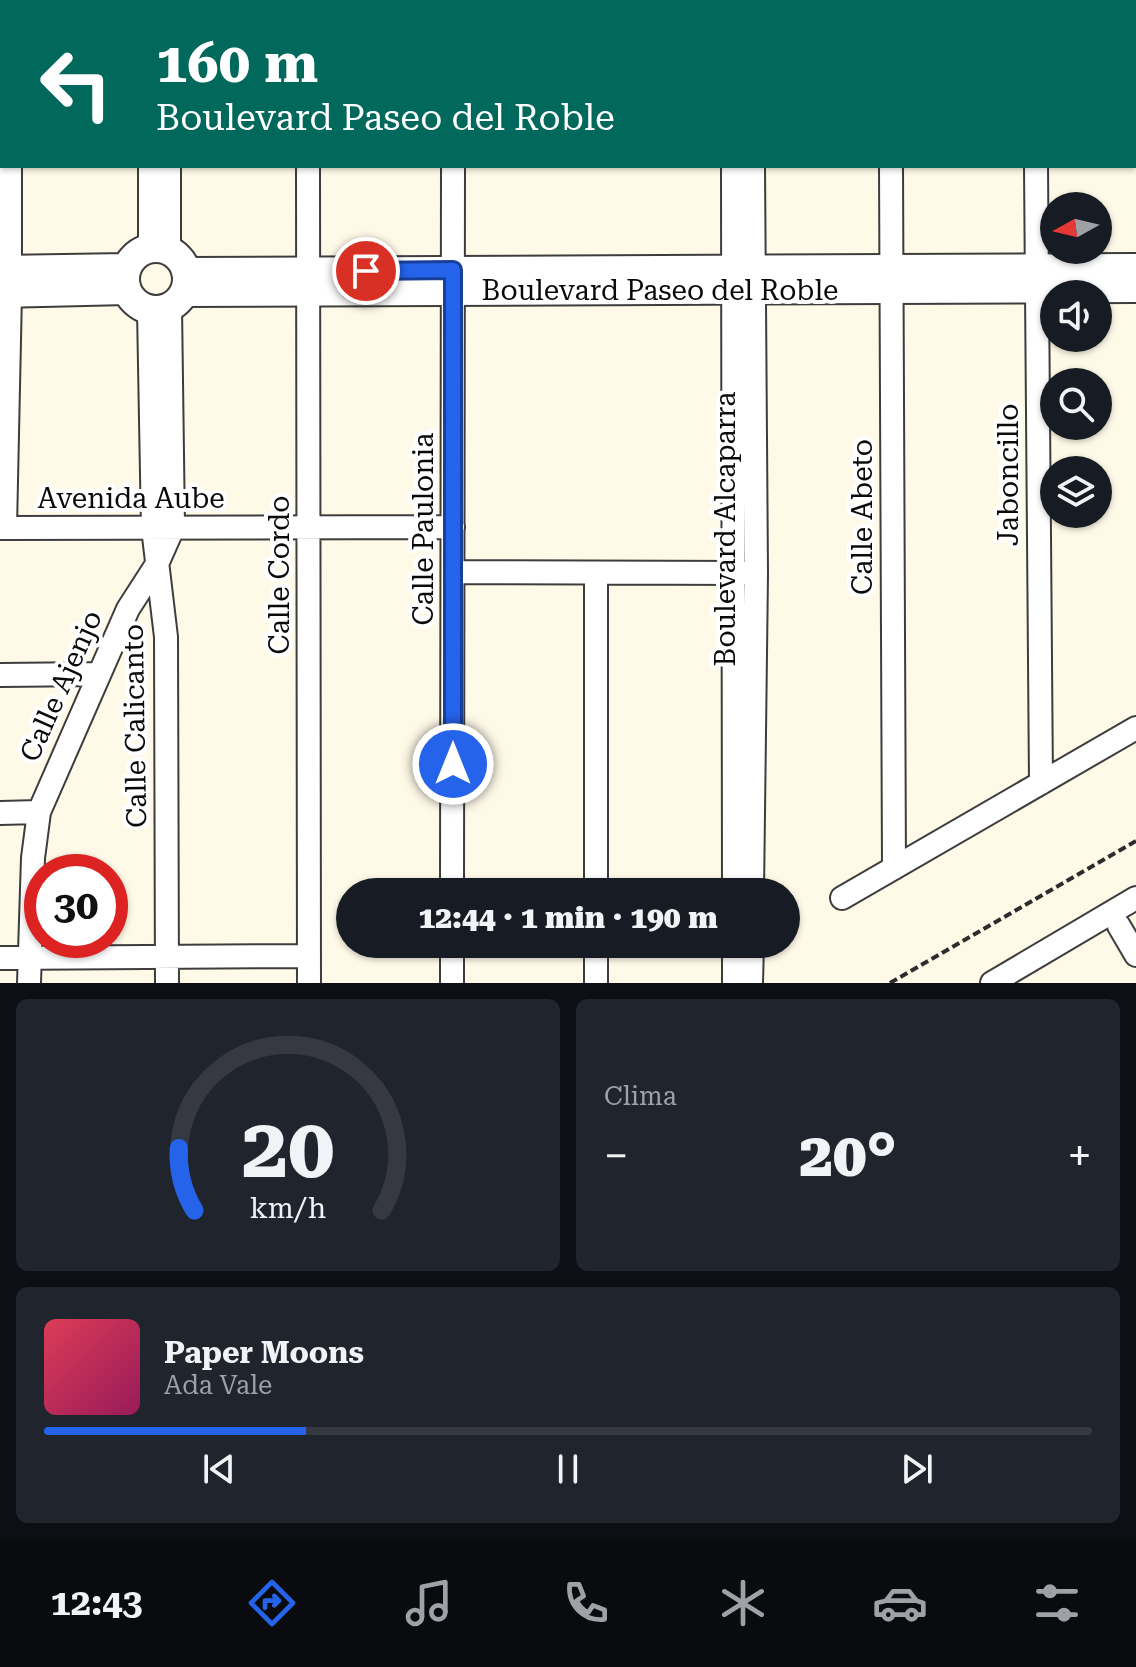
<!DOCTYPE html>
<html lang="es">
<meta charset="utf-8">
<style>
:root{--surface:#171b24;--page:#20242c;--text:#f1f3f6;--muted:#9ea1a6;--line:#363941;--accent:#2563eb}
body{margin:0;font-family:"Roboto Serif",serif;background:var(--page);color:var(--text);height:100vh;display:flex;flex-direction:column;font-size:30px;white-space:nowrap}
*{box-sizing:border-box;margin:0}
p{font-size:26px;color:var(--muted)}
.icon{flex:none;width:44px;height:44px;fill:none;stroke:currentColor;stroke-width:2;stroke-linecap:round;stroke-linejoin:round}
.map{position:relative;height:983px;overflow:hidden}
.panel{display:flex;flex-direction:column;gap:16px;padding:16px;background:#0d0f14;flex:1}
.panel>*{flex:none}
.top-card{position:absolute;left:0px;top:0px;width:1136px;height:168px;box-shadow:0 2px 6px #0004;background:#00695c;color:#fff;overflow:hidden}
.needle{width:52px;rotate:262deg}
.controls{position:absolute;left:1040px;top:192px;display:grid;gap:16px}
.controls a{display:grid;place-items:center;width:72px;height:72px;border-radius:50%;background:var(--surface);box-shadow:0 2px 6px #0004;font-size:40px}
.speed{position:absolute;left:24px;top:854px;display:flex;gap:16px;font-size:40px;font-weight:700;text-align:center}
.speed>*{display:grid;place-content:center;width:104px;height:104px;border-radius:50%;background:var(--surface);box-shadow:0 2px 6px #0004;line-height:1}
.speed .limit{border:12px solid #d22;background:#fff;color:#111}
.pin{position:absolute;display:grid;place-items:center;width:68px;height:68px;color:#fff;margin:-34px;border:4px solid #fff;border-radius:50%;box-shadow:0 2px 8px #0007}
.me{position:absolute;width:88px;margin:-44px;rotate:0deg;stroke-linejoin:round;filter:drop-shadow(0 0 6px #0008)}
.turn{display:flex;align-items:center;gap:28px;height:168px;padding:0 24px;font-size:36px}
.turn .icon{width:104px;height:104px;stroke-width:2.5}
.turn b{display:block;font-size:56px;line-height:68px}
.big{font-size:60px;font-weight:800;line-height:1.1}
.panel .tile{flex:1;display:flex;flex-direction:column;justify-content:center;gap:12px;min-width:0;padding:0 28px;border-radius:12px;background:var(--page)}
.panel .dial{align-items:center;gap:0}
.dial svg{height:208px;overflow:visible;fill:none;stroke:var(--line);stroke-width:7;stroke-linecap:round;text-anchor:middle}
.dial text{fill:var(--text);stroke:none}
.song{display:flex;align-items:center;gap:24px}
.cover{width:96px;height:96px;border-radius:12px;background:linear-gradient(135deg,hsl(350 70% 55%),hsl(330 70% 35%))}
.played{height:8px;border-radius:4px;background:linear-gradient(90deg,var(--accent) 25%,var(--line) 25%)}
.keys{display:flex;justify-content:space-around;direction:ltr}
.heat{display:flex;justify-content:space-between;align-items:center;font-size:44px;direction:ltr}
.panel .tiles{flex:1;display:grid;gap:16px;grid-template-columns:1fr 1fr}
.tile:last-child{grid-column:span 2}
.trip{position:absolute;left:336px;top:878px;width:464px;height:80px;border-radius:40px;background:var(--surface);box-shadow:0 2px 6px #0004;font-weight:800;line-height:80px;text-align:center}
.dock{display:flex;height:128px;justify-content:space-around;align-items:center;background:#090b0e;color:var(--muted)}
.dock .icon{width:56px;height:56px}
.dock .on{color:var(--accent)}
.dock b{font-size:36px;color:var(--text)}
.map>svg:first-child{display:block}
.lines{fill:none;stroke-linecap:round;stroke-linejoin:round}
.minor-casing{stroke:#3d3d3d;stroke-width:26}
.tertiary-casing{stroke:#3d3d3d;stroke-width:32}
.path{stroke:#2c2c2c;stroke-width:4;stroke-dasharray:8 4;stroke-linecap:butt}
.minor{stroke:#fff;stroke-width:22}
.tertiary{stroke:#fff;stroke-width:28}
.route-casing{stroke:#184099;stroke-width:20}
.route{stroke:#2563eb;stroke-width:14}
.labels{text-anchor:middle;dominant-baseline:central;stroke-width:8;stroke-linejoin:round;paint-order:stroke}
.street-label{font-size:28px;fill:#0a0a0a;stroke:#fff}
</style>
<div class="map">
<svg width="1136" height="983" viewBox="0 0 1136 983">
<rect width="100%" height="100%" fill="#fffae8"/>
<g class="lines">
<g class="minor-casing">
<path id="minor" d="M306 0V2
M732 0V2
M752 0V2
M891 0V2
M1035 0V2
M158 2 159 0
M453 2V0
M595 2V0
M0 25H2
M150 166V249
M169 166V250
M308 166 309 983
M733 166 734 892
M891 166 894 868
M1036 166 1041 783
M149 310 153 528 166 637 167 983
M0 528 453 527
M5 528 10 293V166
M453 572 747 573
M596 573V892
M0 675 98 674
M0 813 39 812
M452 892 453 166
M752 892 756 574 753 166
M842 898 1136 728
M1119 926 1136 955
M596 944V983
M734 944V983
M0 958 309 956
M29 983 33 858 39 812 128 609 157 564 173 528 170 307
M452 983V944
M751 983 752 944
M992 983 1136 898"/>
</g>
<g class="tertiary-casing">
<path id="tertiary" d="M125 279a31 31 0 1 1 62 0a31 31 0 1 1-62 0Z
M0 270 126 268
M186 272 1136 268
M184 292 1136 288
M0 293 127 290"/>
</g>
<path class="path" d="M890 983 1136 841"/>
<use href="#minor" class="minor"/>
<use href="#tertiary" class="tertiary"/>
</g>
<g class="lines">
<g class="route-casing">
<path id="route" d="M366 271 453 270V764"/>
</g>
<use href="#route" class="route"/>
</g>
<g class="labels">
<g class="street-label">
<text x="660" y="290">Boulevard Paseo del Roble</text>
<text transform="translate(1008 475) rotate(-90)">Jaboncillo</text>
<text x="131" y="498">Avenida Aube</text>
<text transform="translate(862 517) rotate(-90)">Calle Abeto</text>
<text transform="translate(423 529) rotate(-90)">Calle Paulonia</text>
<text transform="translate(725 529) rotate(-90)">Boulevard Alcaparra</text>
<text transform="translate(279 575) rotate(-90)">Calle Cordo</text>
<text transform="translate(61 686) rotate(-66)">Calle Ajenjo</text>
<text transform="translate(135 726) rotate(-91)">Calle Calicanto</text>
</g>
</g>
</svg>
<div class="controls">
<a><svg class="needle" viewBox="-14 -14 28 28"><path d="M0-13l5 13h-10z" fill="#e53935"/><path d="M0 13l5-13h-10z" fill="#9ea1a6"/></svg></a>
<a><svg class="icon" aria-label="sound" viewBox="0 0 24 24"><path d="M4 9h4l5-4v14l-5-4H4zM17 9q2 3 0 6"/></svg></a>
<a><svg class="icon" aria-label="search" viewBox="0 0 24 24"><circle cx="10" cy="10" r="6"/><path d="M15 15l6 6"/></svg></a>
<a><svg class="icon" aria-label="layers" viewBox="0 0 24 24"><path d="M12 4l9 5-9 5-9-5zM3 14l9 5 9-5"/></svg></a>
</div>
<div class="speed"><div class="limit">30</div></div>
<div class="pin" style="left:366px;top:271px;background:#d93025"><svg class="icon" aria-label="arrive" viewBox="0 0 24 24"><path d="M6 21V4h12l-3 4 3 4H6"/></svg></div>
<svg class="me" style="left:453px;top:764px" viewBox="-20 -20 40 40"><circle r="17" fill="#2563eb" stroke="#fff" stroke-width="3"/><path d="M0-11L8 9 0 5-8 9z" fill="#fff"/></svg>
<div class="trip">12:44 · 1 min · 190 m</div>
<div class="top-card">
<div class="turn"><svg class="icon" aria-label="left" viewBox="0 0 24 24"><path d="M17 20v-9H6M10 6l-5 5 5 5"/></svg><div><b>160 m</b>Boulevard Paseo del Roble</div></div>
</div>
</div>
<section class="panel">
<div class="tiles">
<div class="tile dial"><svg viewBox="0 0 100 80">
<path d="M14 69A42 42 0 1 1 86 69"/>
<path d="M14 69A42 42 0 0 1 8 45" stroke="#2563eb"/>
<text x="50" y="56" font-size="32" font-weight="700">20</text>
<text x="50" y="72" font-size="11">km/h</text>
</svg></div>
<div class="tile"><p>Clima</p>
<div class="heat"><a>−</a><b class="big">20°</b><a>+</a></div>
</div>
<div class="tile">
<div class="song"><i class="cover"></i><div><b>Paper Moons</b><p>Ada Vale</p></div></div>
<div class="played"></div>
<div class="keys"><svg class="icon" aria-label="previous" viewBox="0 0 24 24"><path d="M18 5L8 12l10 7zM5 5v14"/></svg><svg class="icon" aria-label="pause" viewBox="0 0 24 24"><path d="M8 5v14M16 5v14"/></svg><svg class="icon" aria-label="next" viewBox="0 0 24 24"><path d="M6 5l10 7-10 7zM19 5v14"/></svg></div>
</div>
</div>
</section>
<nav class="dock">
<b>12:43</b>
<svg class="icon on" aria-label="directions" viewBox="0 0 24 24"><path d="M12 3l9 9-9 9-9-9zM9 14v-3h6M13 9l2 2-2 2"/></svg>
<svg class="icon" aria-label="music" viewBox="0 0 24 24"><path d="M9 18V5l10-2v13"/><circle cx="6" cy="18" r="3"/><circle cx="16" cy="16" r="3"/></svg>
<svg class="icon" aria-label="phone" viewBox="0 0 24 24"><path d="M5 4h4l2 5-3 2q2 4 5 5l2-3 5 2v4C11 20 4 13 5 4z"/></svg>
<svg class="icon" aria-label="climate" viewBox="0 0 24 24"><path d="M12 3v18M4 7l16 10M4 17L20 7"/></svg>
<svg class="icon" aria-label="car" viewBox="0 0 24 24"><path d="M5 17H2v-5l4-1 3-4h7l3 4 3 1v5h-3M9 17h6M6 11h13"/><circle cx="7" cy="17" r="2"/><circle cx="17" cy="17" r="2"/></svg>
<svg class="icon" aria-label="filters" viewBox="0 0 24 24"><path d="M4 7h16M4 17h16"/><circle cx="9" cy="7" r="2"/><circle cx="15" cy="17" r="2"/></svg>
</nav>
